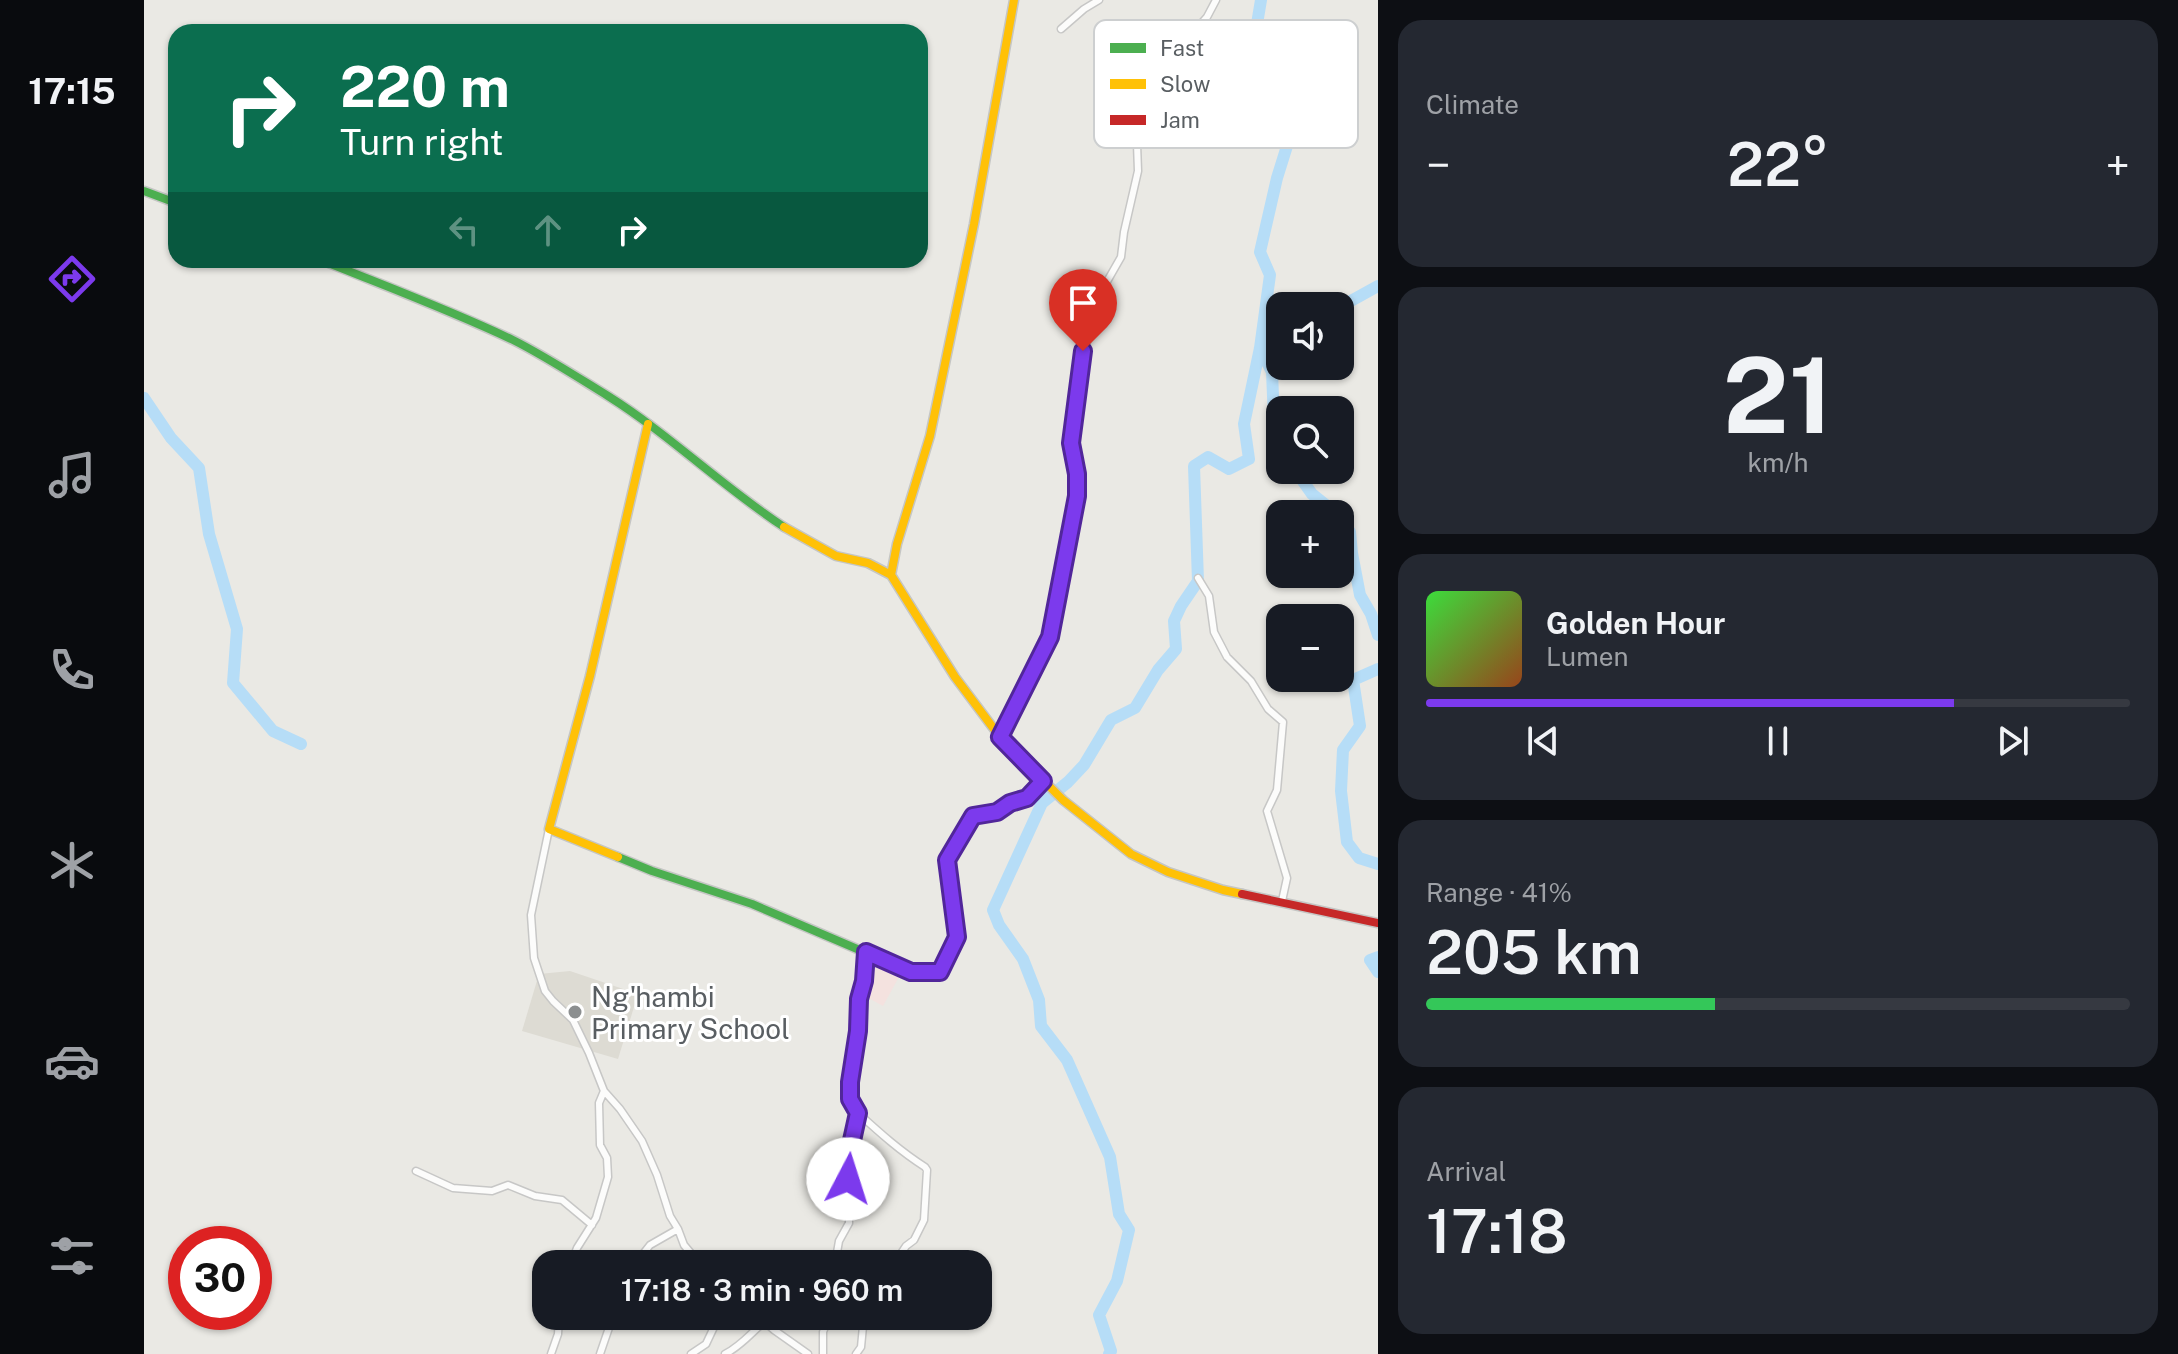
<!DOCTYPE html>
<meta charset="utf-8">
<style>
:root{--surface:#171b24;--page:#242831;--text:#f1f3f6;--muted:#9ea1a6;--line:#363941;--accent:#7c3aed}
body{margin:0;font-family:"Public Sans",sans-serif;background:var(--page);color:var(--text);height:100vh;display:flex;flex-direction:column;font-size:30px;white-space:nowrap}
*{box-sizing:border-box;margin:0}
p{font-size:26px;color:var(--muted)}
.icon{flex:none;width:44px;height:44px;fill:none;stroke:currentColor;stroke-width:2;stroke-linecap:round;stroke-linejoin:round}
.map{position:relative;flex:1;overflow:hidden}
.sheet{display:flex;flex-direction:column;gap:20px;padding:20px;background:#0d0f14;width:800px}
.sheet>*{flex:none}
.top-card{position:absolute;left:24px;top:24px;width:760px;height:244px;border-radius:24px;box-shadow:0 2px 6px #0004;background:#0b6e4f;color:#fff;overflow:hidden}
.buttons{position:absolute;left:1122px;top:292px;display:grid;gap:16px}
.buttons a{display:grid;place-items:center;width:88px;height:88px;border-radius:16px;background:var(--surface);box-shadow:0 2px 6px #0004;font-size:40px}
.speed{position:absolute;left:24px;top:1226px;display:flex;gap:16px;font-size:40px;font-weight:700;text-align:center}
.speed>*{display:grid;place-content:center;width:104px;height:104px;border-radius:50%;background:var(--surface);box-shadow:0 2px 6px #0004;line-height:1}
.speed .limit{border:12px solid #d22;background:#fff;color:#111}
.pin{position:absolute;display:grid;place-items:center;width:68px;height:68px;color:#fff;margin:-82px -34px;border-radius:50% 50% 50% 0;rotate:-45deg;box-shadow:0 0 8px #0007}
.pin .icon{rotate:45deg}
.me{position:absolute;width:88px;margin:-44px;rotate:5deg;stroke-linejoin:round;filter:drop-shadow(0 0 6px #0008)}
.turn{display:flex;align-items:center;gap:28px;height:168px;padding:0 40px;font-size:36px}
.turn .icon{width:104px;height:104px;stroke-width:2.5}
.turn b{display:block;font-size:56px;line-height:68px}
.lanes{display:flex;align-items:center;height:76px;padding:0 40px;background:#0003;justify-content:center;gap:40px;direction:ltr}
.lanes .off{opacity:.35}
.big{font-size:60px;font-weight:600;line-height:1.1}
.sheet .card{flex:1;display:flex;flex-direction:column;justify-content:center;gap:12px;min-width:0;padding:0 28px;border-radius:24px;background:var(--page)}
.sheet .dial{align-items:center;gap:0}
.dial b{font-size:104px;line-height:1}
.song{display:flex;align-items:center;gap:24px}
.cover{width:96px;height:96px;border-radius:12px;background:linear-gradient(135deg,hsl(120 70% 55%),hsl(20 70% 35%))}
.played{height:8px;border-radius:4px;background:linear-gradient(90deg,var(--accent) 75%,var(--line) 75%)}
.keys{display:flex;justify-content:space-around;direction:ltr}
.heat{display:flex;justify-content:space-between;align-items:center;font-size:44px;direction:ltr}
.charge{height:12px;border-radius:6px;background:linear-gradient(90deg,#34c759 41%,var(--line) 0)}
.trip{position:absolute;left:388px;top:1250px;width:460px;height:80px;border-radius:24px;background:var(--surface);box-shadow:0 2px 6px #0004;font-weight:600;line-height:80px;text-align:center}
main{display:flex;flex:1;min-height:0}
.tab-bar{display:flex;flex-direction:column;width:144px;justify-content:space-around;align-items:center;background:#090b0e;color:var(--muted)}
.tab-bar .icon{width:56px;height:56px}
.tab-bar .current{color:var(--accent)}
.tab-bar b{font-size:36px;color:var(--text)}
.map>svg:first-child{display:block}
.education{fill:#dddbd3}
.medical{fill:#f4e2df}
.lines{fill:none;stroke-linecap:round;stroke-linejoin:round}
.river{stroke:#b6ddf7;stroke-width:12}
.street-casing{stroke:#c7c7c6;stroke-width:9}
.fast-casing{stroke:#c5c6c4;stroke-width:11}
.slow-casing{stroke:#c5c6c4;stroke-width:11}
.jam-casing{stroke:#c5c6c4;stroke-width:11}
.street{stroke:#fcfcfb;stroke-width:6}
.fast{stroke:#4caf50;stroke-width:8}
.slow{stroke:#ffc107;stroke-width:8}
.jam{stroke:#c62828;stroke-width:8}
.route-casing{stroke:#51269a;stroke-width:20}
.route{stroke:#7c3aed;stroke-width:14}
.poi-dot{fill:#8c8f90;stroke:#fff;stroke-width:3}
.labels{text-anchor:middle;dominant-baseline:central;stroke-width:6;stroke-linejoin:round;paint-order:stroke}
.poi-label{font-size:28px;fill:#595e62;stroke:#fff;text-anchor:start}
.key{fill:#fff;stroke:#cdcfd0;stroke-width:2}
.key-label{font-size:22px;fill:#595e62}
</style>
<main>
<nav class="tab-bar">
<b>17:15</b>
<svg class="icon current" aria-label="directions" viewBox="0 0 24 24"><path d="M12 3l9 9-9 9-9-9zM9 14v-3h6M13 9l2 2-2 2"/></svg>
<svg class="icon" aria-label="music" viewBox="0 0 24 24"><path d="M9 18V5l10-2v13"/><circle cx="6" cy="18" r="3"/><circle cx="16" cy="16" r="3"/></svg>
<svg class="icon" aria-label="phone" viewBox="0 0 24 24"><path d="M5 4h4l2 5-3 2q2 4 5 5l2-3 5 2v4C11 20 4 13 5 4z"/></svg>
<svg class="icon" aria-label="climate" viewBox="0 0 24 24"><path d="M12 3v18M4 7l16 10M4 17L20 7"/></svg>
<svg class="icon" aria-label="car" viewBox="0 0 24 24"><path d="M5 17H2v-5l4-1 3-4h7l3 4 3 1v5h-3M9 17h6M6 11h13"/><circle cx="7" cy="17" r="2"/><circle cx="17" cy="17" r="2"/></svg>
<svg class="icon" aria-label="filters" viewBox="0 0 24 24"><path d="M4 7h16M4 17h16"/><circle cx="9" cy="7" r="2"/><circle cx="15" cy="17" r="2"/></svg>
</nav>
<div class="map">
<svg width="1234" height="1354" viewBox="0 0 1234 1354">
<rect width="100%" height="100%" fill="#eae9e4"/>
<path class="education" d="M426 971 494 994 474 1059 378 1031 395 974Z"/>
<path class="medical" d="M735 963 756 975 739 1006 717 994Z"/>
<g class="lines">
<path class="river" d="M1196 307 1234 286
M1136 334 1116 348 1128 372 1130 420 1136 445
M0 398 27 438 55 468 65 534 93 629 89 683 129 731 157 744
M1151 470 1168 494 1193 514
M1196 517 1206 532 1208 553 1216 595 1227 614 1234 635
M1234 669 1209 680 1216 726 1199 750 1197 791 1203 842 1215 858 1234 864
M1234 957 1226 960 1234 972
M965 1354 967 1351 955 1315 973 1281 985 1230 975 1214 966 1157 923 1060 897 1026 895 1000 879 959 855 925 849 910 898 803 924 782 940 765 967 720 991 708 1014 670 1032 649 1030 621 1037 606 1054 581 1050 466 1064 457 1085 469 1105 459 1100 424 1116 348 1126 275 1116 252 1133 178 1148 130 1143 82 1119 60 1112 30 1117 0"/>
<g class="street-casing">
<path id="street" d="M917 29 940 9 955 0
M1054 578 1065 596 1070 632 1083 657 1107 681 1124 709 1139 722 1133 790 1123 811 1143 878 1138 901
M856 737 906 637 933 496V474L927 443 937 363 957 292 977 257 980 232 994 171 993 144 1001 114 1010 83 1026 58 1063 17 1072 0
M405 829 387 915 390 958 401 991 409 1001 429 1020 445 1053 460 1091 476 1109 498 1141 513 1175 526 1216 534 1229 540 1245 556 1264
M714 1113C736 1133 756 1151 781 1167L783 1170 780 1220 770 1240 762 1246 750 1264
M272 1171 309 1188 348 1191 364 1185 391 1196 418 1200 448 1225
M497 1255 513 1264
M427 1264 433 1248 452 1218 464 1177 463 1158 456 1145 455 1103 460 1091
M491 1264 506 1245 534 1229
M691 1264 695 1241 705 1223 704 1179 707 1145 714 1113 706 1099V1082L714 1031 715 999 720 981 722 952
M614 1316 630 1330 664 1354
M407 1354 414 1334 415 1316
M456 1354 469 1316
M547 1354 562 1344 570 1327 579 1316
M581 1354C597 1346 607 1333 620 1322
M679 1354V1332L685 1316
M712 1354 717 1347 720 1316"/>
</g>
<g class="fast-casing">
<path id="fast" d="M0 191 32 203
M177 260C241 286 306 310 369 340 401 356 433 377 464 396 526 435 579 487 640 527
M474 857 508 871 608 904 767 972H796L813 937 803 860 829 816 853 812 866 803 883 798 899 781"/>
</g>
<g class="slow-casing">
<path id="slow" d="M640 527 692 556 724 563 747 575 811 677 856 737 919 800 987 854 1024 872 1079 890 1098 894
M747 575 753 544 786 436 830 224 870 0
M474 857 405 829 446 676 504 424"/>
</g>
<g class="jam-casing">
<path id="jam" d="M1098 894 1234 923"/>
</g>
<use href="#street" class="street"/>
<use href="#fast" class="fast"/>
<use href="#slow" class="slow"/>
<use href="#jam" class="jam"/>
</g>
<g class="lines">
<g class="route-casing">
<path id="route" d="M704 1179 707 1145 714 1113 706 1099V1082L714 1031 715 999 720 981 722 952 767 972H796L813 937 803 860 829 816 853 812 866 803 883 798 899 781 856 737 906 637 933 496V474L927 443 939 351"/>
</g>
<use href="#route" class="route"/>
</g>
<circle class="poi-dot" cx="431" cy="1012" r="8"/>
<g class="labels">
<g class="poi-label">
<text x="447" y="996">Ng'hambi<tspan x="447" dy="32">Primary School</tspan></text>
</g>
</g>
<rect x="950" y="20" width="264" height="128" rx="12" class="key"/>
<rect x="966" y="43" width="36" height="10" fill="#4caf50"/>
<rect x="966" y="79" width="36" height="10" fill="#ffc107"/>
<rect x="966" y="115" width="36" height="10" fill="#c62828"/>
<g class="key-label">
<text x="1016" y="56">Fast</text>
<text x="1016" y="92">Slow</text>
<text x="1016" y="128">Jam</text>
</g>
</svg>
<div class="buttons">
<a><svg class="icon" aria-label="sound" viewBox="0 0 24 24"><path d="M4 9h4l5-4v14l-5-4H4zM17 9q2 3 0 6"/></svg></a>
<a><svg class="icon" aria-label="search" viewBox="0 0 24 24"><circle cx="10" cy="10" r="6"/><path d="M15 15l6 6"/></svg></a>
<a>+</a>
<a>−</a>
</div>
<div class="speed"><div class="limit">30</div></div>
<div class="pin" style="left:939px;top:351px;background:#d93025"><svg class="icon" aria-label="arrive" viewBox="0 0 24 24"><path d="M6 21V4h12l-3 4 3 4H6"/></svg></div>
<svg class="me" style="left:704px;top:1179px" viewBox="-20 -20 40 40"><circle r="19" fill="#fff"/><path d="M0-13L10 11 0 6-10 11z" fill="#7c3aed"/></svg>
<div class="trip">17:18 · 3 min · 960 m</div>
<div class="top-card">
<div class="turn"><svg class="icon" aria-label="right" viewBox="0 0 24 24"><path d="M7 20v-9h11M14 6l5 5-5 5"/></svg><div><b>220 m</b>Turn right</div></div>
<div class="lanes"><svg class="icon off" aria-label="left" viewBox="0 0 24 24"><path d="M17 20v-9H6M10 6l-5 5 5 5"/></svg><svg class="icon off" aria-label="ahead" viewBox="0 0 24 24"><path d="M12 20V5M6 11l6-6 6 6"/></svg><svg class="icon" aria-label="right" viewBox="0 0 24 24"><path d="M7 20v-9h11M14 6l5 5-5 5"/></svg></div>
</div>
</div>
<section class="sheet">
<div class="card"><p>Climate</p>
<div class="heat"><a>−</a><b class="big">22°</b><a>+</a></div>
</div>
<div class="card dial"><b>21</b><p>km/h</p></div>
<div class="card">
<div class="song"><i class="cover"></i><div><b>Golden Hour</b><p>Lumen</p></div></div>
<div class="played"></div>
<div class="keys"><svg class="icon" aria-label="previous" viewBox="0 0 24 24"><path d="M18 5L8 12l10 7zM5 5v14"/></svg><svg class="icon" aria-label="pause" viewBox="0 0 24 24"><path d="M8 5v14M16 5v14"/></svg><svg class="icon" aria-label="next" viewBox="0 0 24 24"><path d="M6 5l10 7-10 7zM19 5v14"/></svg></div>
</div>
<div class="card"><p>Range · 41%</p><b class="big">205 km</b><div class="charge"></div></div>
<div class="card"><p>Arrival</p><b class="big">17:18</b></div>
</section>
</main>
